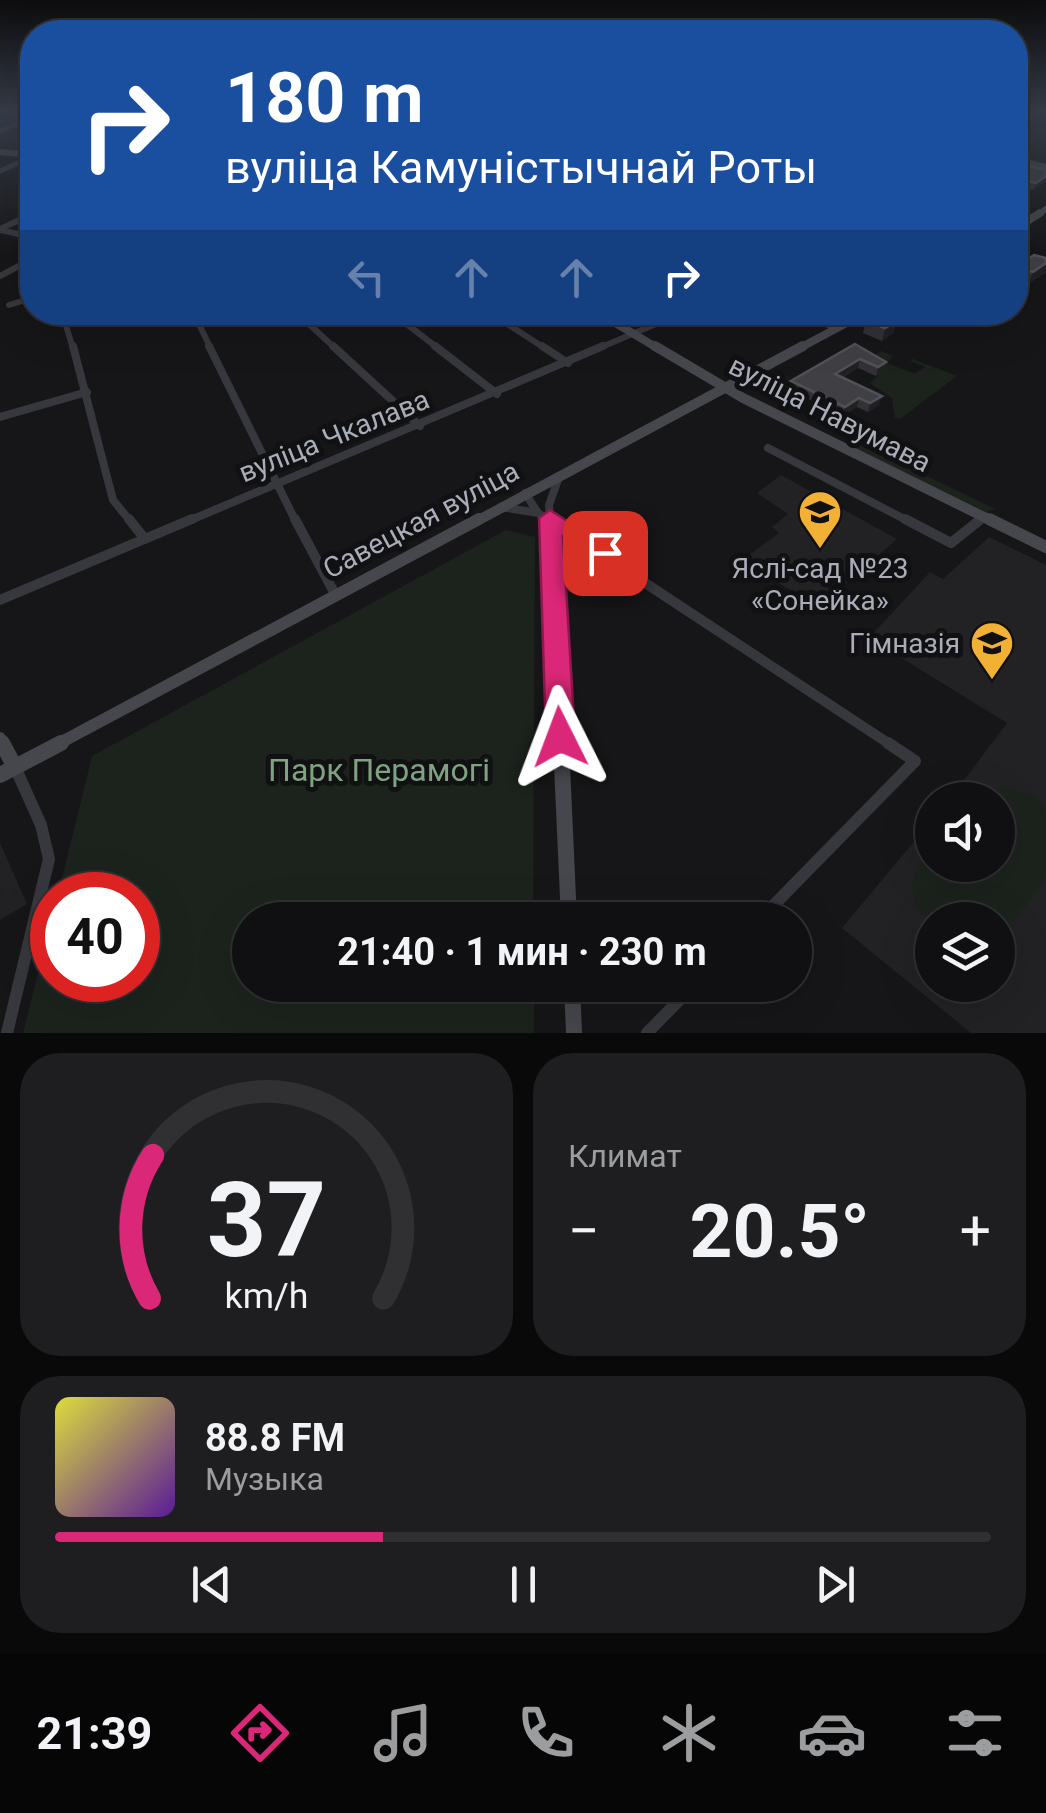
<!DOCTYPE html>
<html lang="ru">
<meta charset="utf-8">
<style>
:root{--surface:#101012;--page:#1e1e20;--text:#f1f3f6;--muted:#9c9d9f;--line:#303032;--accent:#db2777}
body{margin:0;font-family:Roboto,sans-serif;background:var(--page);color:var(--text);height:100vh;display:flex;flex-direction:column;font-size:38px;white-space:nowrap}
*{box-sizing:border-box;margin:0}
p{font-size:32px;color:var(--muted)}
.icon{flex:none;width:55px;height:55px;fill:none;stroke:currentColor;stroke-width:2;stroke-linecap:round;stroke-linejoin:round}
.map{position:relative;height:1033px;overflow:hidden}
.details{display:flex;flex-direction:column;gap:20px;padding:20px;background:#09090a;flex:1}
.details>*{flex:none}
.top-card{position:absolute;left:20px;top:20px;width:1008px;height:305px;border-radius:40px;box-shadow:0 10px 40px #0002,0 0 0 2px var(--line);background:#1a4fa0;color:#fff;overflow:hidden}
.controls{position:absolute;left:915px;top:782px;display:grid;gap:20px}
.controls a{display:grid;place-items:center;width:100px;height:100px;border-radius:50%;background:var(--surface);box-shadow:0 10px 40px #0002,0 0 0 2px var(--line);font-size:50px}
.speed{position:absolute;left:30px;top:872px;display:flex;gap:20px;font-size:50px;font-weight:700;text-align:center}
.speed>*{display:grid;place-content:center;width:130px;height:130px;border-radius:50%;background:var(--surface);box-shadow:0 10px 40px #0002,0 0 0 2px var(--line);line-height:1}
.speed .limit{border:15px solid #d22;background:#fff;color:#111}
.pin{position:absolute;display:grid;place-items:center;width:85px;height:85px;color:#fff;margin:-42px;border-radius:20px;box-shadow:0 5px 15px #0006}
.me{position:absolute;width:110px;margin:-55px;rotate:357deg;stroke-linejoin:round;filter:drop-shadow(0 0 8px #0008)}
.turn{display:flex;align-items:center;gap:35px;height:210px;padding:0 40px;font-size:45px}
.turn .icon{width:130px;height:130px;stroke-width:2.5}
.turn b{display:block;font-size:70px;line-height:85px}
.lanes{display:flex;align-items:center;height:95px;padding:0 40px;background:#0003;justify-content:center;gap:50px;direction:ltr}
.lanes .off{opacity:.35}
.big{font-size:75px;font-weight:700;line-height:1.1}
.details .tile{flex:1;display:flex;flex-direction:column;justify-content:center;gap:15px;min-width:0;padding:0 35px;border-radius:40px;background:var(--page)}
.details .dial{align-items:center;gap:0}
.dial svg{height:260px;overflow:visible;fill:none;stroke:var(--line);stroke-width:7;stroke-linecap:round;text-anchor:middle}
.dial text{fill:var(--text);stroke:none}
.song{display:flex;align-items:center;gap:30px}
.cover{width:120px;height:120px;border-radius:15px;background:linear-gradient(135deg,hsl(60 70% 55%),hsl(270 70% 35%))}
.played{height:10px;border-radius:5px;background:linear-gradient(90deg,var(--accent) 35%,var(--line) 35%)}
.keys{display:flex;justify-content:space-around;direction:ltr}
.heat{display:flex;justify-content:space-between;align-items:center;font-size:55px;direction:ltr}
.details .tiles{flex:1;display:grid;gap:20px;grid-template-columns:1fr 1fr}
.tile:last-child{grid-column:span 2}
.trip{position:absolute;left:232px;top:902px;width:580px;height:100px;border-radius:50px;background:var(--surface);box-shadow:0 10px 40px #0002,0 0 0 2px var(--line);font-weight:700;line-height:100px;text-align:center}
.tabs{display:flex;height:160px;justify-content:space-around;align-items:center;background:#060607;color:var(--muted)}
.tabs .icon{width:70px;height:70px}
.tabs .current{color:var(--accent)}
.tabs b{font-size:45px;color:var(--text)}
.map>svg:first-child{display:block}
.built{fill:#222225;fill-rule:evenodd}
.green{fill:#1c231d}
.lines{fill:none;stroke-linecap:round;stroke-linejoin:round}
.street-far4{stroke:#37383d;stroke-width:5}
.street-far3{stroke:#37383d;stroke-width:6}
.street-far2{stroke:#37383d;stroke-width:8}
.street-far1{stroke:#37383d;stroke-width:10}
.street{stroke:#37383d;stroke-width:12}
.secondary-far4{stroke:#45474d;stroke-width:6}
.secondary-far3{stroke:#45474d;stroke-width:8}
.secondary-far2{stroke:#45474d;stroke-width:10}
.secondary-far1{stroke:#45474d;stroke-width:12}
.secondary{stroke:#45474d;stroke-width:16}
.wall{fill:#323236}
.shaded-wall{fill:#212124}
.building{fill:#3f3f44;stroke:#4f5156;stroke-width:2.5}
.route{fill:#db2777;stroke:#8e194d;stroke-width:2.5}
.labels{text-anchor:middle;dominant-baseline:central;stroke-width:10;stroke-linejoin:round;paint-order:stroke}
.street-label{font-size:28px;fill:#a8adb8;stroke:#111113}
.poi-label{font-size:28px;fill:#a8adb8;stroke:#111113}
.near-park-label{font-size:32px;fill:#7fa381;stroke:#111113}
</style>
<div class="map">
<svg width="1046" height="1033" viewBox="0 0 1046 1033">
<rect width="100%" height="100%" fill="#161618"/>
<path class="built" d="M781 475 897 539 819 607 741 561 779 533 772 527 788 514 757 493Z
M989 537 1046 565V1033H971L842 928 932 820V865H998V800H949L1007 723 869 638 930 572 943 579ZM932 920H998V985H932Z
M0 843 27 904 0 920Z"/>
<path class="green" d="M881 351 893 356 887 363 915 374 925 367 910 361 913 359 957 376 900 419 895 418 892 398 870 383 883 371 863 362Z
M859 443 995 509 985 512 856 449 853 446Z
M506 530 535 537 533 920H250V985H534V1033H23L52 918V980H138V895H58L92 756Z
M1002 787 1028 794 1046 806V879L998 942V920H932V927C904 897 908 878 932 849V865H998V800H973L986 790Z"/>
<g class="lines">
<path class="street-far4" d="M0 131 32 118
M0 171 32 157"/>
<path class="street-far3" d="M0 229 32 214
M0 230 32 237
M0 276 32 259
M9 305 32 298
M62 312 73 349
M193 312 211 349
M296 312 336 349
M391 312 439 349
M489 312 546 349
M799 312 837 329
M300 318 319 312
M597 349 684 312"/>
<path class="street-far2" d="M73 346 113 500 131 522
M209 346 296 522
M333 346 420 426
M435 346 497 394
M542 346 568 363
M0 417 87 392
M768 448 910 522
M525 493 538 513 552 522
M501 507 538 513
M550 518 549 505 559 477
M186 522 603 346
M978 522 985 516"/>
<path class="street-far1" d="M129 519 145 539
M295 519 335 594
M548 519 891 745
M905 519 951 543 981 519
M0 600 192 519"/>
<path class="street" d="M759 920 915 761 888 743
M7 1033 49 859 41 825 15 767
M647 1033 694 985"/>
<path class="secondary-far4" d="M0 152 32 155
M1015 159 1046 167
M1037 215 1046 209"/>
<path class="secondary-far3" d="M1015 229 1040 213
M597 312 659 349
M798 349 867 312"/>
<path class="secondary-far2" d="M655 346 743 398 994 522
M475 522 803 346"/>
<path class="secondary-far1" d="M550 519 561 745
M989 519 1046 547
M0 738 4 745
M56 745 479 519"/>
<path class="secondary" d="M2 743 15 767
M561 743 569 920
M0 775 61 743
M572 985 574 1033"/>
</g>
<path class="wall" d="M1046 170 1033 190 1015 185V174Z
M1046 258V272L1028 284 1015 280V267Z
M866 321H897L893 333 882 341 863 333Z
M855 344 886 362 884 371 876 376 858 368 842 378 879 405 868 412 857 407 843 416 790 390 791 381Z
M566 544 590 557 581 562 565 553Z
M580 565 601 576 590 583 580 575Z"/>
<path class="shaded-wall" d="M1046 176V182L1033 190 1036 183Z
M1046 263V272L1028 284 1033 272Z
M897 321 893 333 882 341 885 328Z
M860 359 858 368 833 383 835 374Z
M886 362 884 371 876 376 878 367Z
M882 396 879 405 868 412 870 403Z
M859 398 857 407 843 416 845 407Z
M590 547V557L581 562V553Z
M601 567V576L590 583V573Z
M0 881 9 903 0 908Z"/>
<path class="building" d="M1028 166 1046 170V176L1036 183 1015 178V174Z
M1034 255 1046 258V263L1033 272 1015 267Z
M878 314 897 321 885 328 866 321Z
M855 344 886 362 878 367 860 359 835 374 882 396 870 403 859 398 845 407 791 381Z
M573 536 590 547 581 553 566 544Z
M592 559 601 567 590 573 580 565Z"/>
<linearGradient id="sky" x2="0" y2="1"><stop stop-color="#0c0c0d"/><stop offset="0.44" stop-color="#363c48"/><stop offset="1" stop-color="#363c48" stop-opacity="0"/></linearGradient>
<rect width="1046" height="255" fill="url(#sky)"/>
<path class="route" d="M550 510 617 553 613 559H596L563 537 575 737 571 746 560 749 550 746 546 737 539 518Z"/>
<defs>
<g id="school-pin" transform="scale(2.25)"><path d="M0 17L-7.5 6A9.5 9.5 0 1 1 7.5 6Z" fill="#f2b134" stroke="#111113"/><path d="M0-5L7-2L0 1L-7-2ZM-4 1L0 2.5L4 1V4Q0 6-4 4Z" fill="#111"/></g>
</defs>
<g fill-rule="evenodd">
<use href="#school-pin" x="820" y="512"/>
<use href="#school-pin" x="992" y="643"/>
</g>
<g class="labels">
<g class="street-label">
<text transform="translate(830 414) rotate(27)">вуліца Навумава</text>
<text transform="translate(334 436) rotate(-22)">вуліца Чкалава</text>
<text transform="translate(421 520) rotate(-28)">Савецкая вуліца</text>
</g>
<g class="poi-label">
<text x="820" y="568">Яслі-сад №23<tspan x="820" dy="32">«Сонейка»</tspan></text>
<text x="960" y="643" text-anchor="end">Гімназія</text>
</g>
<g class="near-park-label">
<text x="379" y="770">Парк Перамогі</text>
</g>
</g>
</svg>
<div class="controls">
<a><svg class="icon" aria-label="sound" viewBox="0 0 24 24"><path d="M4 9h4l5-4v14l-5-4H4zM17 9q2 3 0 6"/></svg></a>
<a><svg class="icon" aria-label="layers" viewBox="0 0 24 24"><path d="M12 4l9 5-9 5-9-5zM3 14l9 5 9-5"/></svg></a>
</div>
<div class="speed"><div class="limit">40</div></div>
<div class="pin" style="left:605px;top:553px;background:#d93025"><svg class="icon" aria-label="arrive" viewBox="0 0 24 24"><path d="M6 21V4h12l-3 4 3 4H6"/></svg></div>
<svg class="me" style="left:560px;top:737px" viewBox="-20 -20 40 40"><path d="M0-17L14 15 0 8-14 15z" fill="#db2777" stroke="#fff" stroke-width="4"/></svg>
<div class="trip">21:40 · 1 мин · 230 m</div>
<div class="top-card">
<div class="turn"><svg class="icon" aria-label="right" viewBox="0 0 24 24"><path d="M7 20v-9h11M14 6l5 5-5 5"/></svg><div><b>180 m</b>вуліца Камуністычнай Роты</div></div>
<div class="lanes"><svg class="icon off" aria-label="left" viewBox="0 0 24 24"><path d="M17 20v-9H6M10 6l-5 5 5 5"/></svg><svg class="icon off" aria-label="ahead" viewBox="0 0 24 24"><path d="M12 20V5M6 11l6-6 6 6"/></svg><svg class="icon off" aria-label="ahead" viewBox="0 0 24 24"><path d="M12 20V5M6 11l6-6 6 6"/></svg><svg class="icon" aria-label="right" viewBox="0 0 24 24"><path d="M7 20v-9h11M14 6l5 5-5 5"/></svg></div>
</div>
</div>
<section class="details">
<div class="tiles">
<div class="tile dial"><svg viewBox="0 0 100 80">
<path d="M14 69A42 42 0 1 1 86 69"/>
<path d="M14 69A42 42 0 0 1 15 25" stroke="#db2777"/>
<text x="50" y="56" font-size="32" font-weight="700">37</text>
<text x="50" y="72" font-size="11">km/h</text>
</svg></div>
<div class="tile"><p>Климат</p>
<div class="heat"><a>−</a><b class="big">20.5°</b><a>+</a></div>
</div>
<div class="tile">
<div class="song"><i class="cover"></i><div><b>88.8 FM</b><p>Музыка</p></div></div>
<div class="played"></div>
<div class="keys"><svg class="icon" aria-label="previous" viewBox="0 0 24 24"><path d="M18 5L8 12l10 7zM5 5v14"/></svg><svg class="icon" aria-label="pause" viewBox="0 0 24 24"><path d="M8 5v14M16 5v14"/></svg><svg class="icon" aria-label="next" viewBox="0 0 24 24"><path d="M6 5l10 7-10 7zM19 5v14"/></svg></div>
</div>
</div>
</section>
<nav class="tabs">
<b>21:39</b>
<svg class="icon current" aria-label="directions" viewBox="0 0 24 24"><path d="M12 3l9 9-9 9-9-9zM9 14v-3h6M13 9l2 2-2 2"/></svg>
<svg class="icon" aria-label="music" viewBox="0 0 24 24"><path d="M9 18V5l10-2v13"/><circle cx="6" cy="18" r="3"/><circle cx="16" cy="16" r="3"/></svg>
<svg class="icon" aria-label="phone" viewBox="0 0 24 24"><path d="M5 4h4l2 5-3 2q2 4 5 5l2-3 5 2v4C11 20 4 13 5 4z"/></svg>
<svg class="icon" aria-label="climate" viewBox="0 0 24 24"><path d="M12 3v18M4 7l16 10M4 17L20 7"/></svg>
<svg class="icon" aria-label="car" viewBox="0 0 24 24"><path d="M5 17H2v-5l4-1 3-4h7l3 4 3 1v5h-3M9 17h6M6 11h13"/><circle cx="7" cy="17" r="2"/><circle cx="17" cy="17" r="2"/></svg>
<svg class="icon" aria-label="filters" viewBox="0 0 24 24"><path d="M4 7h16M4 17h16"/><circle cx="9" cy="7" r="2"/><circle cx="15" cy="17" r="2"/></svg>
</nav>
